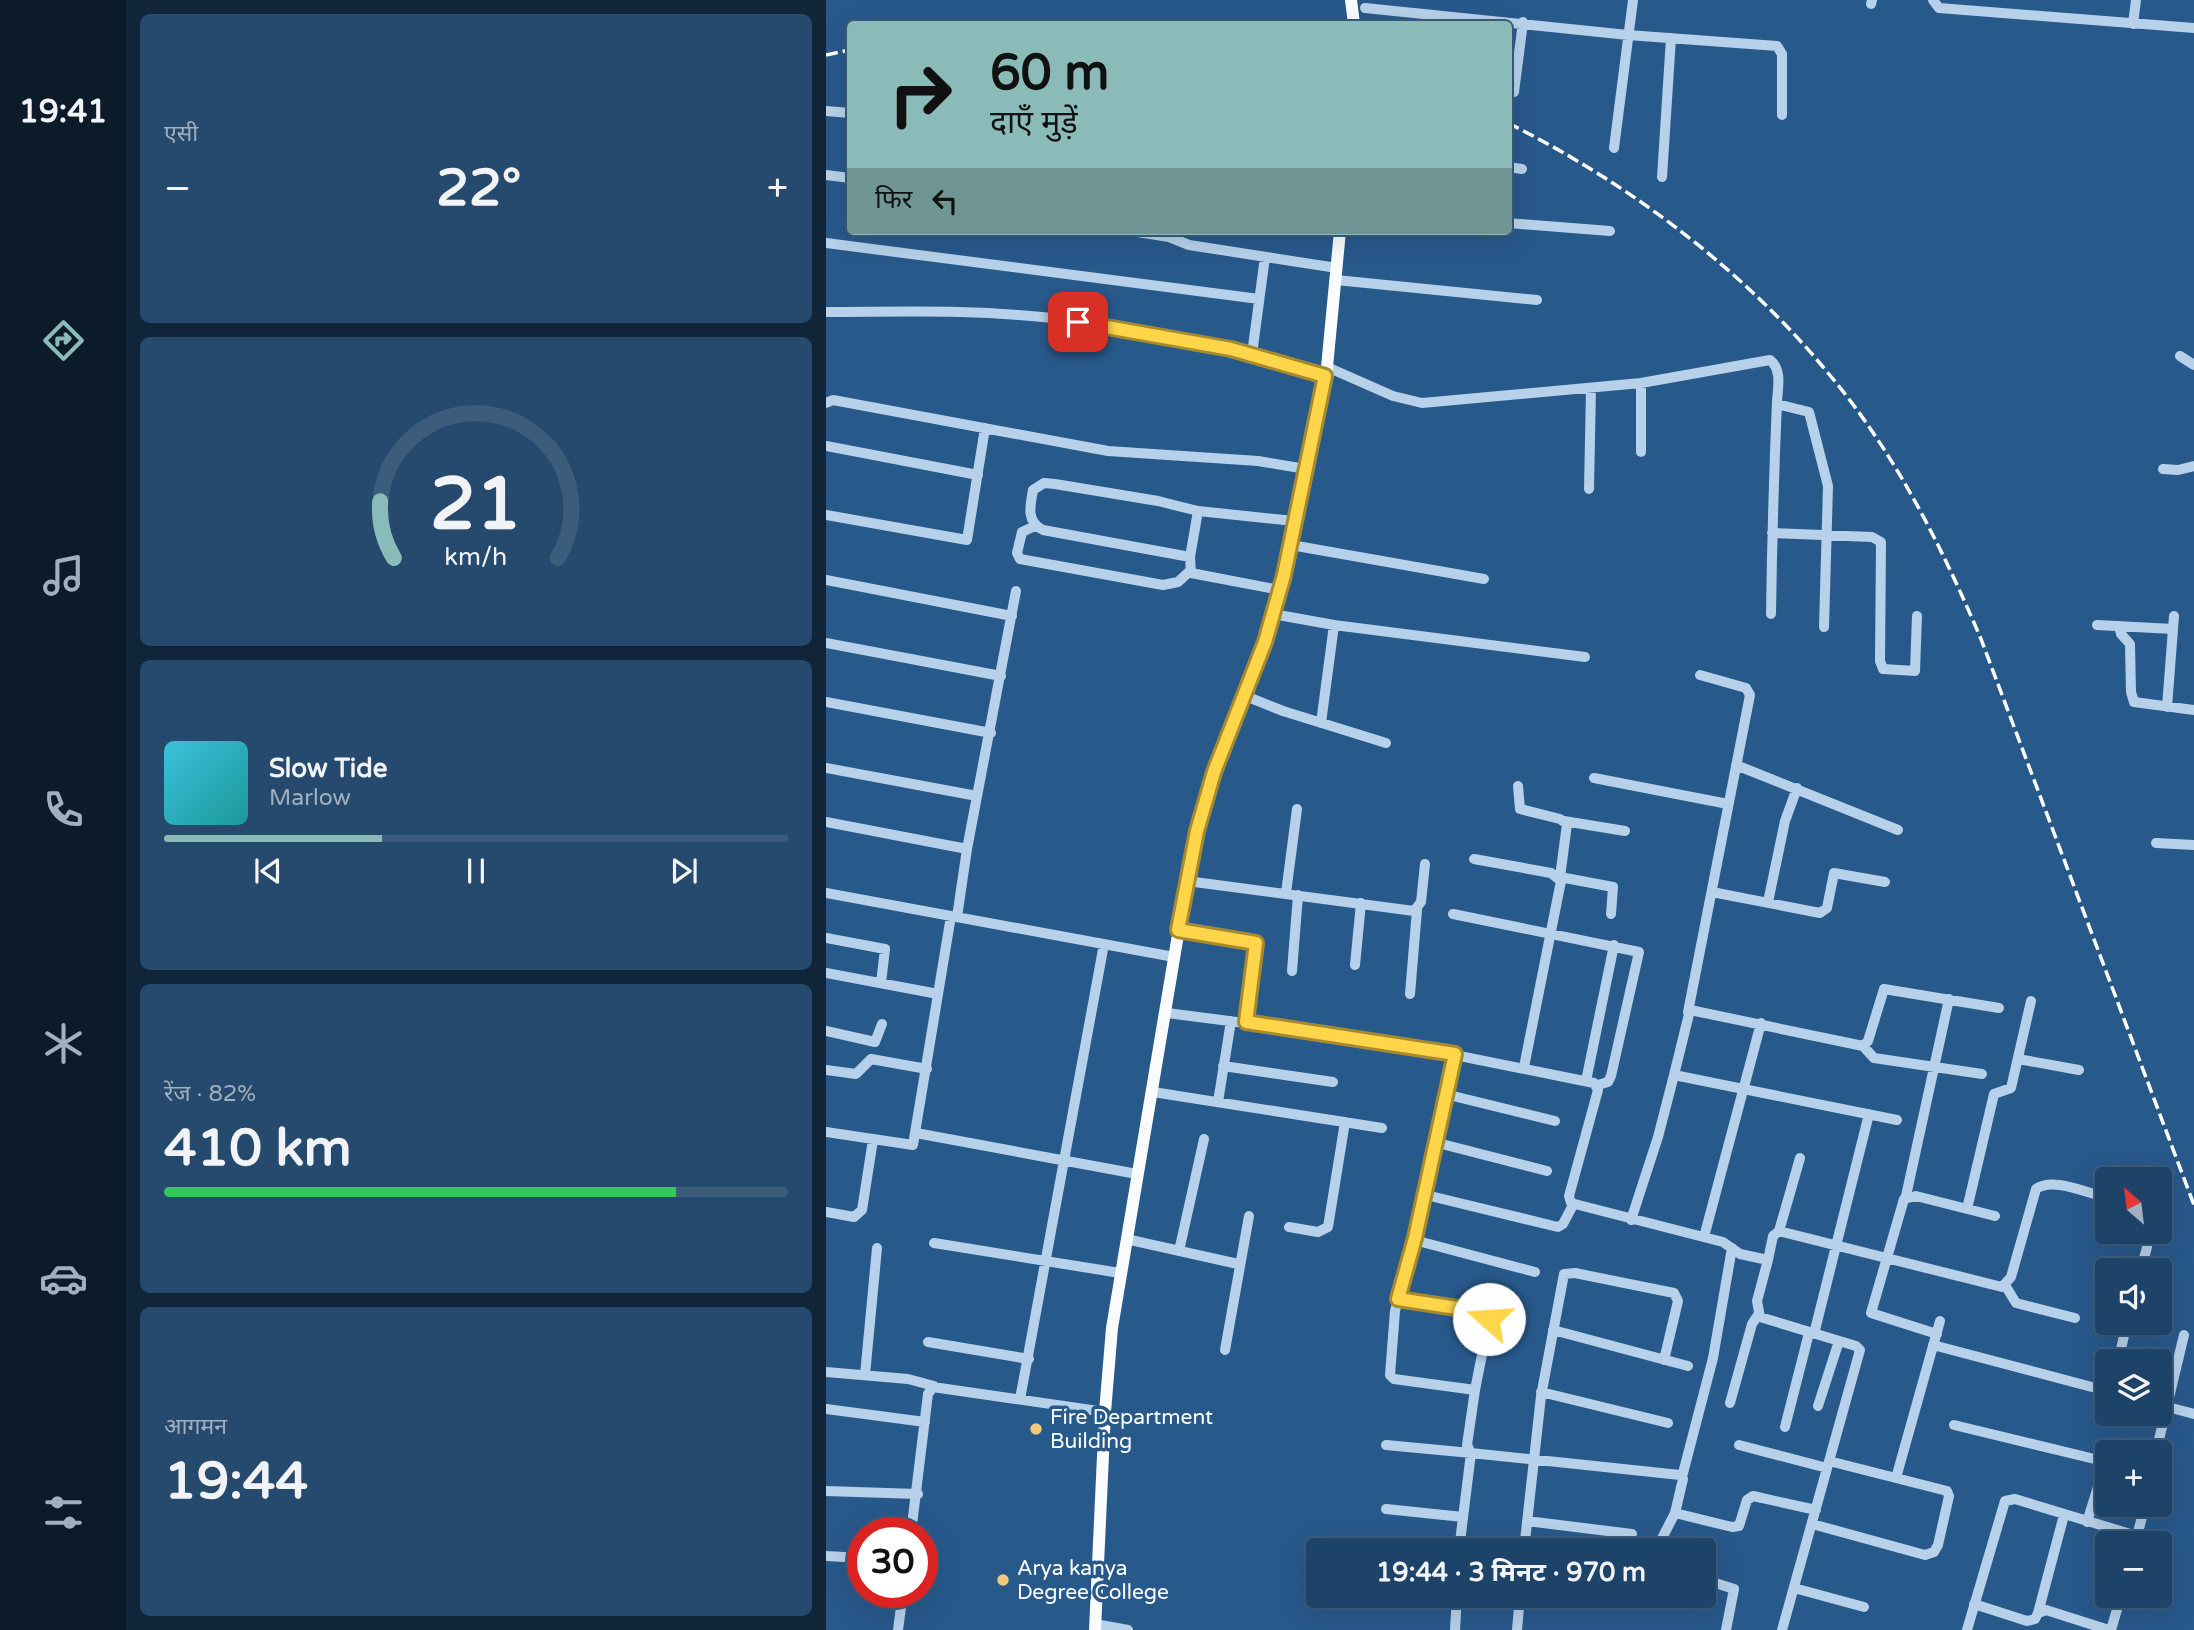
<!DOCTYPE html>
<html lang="hi">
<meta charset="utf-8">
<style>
:root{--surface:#1e4368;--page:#264a6e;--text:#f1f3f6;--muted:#a1b0c0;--line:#3c5c7c;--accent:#8bbbb9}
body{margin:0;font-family:"Varela Round","Noto Sans Devanagari",sans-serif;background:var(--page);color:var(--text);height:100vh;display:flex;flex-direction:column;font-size:26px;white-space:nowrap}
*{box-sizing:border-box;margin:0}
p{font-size:23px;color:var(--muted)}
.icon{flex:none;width:38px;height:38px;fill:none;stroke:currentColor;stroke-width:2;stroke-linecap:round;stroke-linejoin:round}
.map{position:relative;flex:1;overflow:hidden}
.details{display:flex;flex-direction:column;gap:14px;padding:14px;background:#102539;width:700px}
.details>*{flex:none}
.top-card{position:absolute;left:21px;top:21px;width:665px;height:214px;border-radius:7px;box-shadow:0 7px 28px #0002,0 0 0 2px var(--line);background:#8bbbb9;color:#111;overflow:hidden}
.needle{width:46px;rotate:332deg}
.tools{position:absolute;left:1269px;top:1167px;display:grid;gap:14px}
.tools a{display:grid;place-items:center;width:77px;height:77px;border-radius:7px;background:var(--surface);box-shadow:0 7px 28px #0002,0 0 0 2px var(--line);font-size:35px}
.speed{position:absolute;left:21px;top:1517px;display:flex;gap:14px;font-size:35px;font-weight:700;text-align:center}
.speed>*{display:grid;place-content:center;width:91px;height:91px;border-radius:50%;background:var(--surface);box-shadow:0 7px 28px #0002,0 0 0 2px var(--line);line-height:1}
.speed .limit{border:10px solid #d22;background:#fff;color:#111}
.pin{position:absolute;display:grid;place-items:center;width:60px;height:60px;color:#fff;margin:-30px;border-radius:14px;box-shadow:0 4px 10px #0006}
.me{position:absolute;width:77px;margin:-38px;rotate:289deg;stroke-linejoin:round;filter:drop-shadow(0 0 5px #0008)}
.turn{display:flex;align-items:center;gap:24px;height:147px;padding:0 28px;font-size:32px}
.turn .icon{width:91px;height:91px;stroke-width:2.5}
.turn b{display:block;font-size:49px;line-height:60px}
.then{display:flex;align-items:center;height:66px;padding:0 28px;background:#0003;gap:14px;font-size:26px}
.big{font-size:52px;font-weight:700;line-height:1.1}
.details .card{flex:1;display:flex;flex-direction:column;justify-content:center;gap:10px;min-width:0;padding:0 24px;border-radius:10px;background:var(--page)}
.details .dial{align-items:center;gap:0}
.dial svg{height:182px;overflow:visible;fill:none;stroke:var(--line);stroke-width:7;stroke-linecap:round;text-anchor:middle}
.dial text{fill:var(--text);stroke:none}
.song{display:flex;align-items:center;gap:21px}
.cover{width:84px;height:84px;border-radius:10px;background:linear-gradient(135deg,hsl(190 70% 55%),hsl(180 70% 35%))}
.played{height:7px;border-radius:4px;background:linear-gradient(90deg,var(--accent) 35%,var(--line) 35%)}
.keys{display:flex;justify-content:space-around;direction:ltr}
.heat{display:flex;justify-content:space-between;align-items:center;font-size:38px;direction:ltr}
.charge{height:10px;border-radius:5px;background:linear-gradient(90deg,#34c759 82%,var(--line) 0)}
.trip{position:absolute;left:480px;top:1538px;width:410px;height:70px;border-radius:7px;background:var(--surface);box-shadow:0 7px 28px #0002,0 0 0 2px var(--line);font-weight:700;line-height:70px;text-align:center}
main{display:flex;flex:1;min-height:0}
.tab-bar{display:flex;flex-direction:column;width:126px;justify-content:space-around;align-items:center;background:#0c1b2a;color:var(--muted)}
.tab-bar .icon{width:49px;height:49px}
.tab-bar .current{color:var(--accent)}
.tab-bar b{font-size:32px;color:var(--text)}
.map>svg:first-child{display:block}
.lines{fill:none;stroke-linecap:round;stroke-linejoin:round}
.minor{stroke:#b6d1e9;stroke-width:10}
.major{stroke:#f9fbfe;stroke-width:12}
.rail{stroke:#fff;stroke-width:3.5;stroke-dasharray:12 5;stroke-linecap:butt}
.route-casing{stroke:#a68a30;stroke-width:18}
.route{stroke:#ffd54a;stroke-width:12}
.poi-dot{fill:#f1c87c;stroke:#28598b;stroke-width:2.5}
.labels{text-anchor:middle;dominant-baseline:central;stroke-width:7;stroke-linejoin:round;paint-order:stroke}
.poi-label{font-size:21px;fill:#fff;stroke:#28598b;text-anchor:start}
</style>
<main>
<nav class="tab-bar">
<b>19:41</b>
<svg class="icon current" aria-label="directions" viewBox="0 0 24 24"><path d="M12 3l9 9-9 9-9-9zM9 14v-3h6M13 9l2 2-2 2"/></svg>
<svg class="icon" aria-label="music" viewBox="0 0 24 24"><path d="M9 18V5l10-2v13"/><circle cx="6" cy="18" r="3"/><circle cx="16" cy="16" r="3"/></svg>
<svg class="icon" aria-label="phone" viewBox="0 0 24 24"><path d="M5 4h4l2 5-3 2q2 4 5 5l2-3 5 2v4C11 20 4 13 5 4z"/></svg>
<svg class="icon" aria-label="climate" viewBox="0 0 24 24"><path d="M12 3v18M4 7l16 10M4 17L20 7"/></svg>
<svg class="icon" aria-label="car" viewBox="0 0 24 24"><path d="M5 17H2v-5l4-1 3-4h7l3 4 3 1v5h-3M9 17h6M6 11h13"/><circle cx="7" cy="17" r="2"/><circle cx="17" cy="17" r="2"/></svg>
<svg class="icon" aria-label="filters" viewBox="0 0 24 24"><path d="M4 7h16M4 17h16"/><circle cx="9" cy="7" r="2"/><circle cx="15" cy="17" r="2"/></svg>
</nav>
<section class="details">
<div class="card"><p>एसी</p>
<div class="heat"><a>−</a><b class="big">22°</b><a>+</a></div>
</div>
<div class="card dial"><svg viewBox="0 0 100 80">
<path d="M14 69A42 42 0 1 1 86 69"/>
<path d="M14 69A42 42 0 0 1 8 44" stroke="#8bbbb9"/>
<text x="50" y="56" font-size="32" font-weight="700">21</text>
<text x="50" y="72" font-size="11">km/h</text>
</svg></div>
<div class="card">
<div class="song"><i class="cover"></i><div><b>Slow Tide</b><p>Marlow</p></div></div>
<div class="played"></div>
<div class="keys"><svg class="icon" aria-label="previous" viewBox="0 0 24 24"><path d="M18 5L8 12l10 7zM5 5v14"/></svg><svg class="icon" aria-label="pause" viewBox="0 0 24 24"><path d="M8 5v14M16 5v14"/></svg><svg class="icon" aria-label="next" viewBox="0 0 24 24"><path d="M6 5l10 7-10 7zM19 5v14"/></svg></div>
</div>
<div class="card"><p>रेंज · 82%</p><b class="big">410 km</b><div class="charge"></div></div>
<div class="card"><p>आगमन</p><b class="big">19:44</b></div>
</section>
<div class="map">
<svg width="1368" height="1630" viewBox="0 0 1368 1630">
<rect width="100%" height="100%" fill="#28598b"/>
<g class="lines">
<path class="minor" d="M1107 0 1113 8 1368 28
M1045 4 1046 0
M539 8 802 35 951 46 956 54V115
M1307 24 1310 0
M688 92 697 22
M0 111 24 113
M788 148 807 0
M682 167 696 169
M0 175 24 178
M836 177 845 38
M682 223 784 231
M305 231 343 237 363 245 511 268
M0 243 433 299
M510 280 711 300
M0 312C44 312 89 311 133 312 255 315 383 338 499 376
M426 354 439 257
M1354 356 1368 365
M501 367 567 396 596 403 815 383 944 360C956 369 952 388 951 401 948 472 946 543 945 614
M815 383V452
M0 403 7 400 282 451 432 461 480 469
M951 404 983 412 1002 486 998 627
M0 446 152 475
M1337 469 1352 470 1368 466
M763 489 765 388
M372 511 364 557 365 573 454 590
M0 515 141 540 159 428
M209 526 196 532 191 553 194 559 337 585 352 582 364 571
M946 533 1046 537 1055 542 1054 661 1057 669 1089 671 1091 616
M465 545 658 579
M364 557 217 530C200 522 204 506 207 490L218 483 229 484 332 501 372 511 468 521
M0 580 186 616
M447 614 508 625 759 657
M1271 625 1347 629
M1293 626 1295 634 1304 644 1305 692 1308 702 1368 710
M0 643 175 676
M417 695 457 711 560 743
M0 702 165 733
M1341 707 1348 616
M495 723 508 625
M910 765 1072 830
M0 768 151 796
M768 778 902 804
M692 786 694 809 734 819 741 824 734 877 787 887 785 914
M738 821 799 831
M0 822 141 849 131 917
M1330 843 1368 845
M141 849 190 591
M648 859 725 873 735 881 698 1067
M361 881 588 911 595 902 599 864
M886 892 994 913 1001 908 1008 873 1059 882
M0 893 348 957
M460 893 471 809
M942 902 959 821 971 788
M627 914 813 952 785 1076 782 1082 772 1085
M352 930 430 943 420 1022
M0 938 59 949 55 983
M529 965 535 903
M466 971 472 895
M0 973 112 994
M584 994 591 910
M862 1012 924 695 920 688 874 675
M341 1013 559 1041 768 1083 772 1090 743 1196 745 1203 897 1242 914 1254 942 1260 947 1236 953 1231 1176 1287 1185 1277 1210 1189C1226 1177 1258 1192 1276 1196
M0 1031 49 1042 56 1024
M1037 1046 1048 1058 1156 1074
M629 1054 587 1235 592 1241 709 1272
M1192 1059 1253 1070
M397 1066 507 1082
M0 1070 30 1074 45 1059 101 1069
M848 1075 864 1010 1037 1046 1042 1041 1058 989 1173 1008
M760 1081 788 945
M327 1092 556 1128
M619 1094 729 1121
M392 1102 405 1021
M0 1132 87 1145 125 916
M90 1133 311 1174
M608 1142 721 1171
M596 1194 732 1227 737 1224 747 1205
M1080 1196 1123 999
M1141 1209 1168 1094 1185 1088 1205 1001
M0 1212 28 1217 36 1210 47 1140
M805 1220 832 1137 848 1075 1071 1120
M463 1227 492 1232 502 1227 519 1122
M953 1231 974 1158
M878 1237 935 1023
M589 1238 569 1311 564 1375 568 1379 649 1390 641 1445 645 1453 854 1475 857 1479 849 1513 906 1527 913 1526 921 1500 927 1496 990 1510
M300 1239 412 1264
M108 1243 294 1273
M353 1251 378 1139
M942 1260 931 1301 934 1317 1030 1346 1034 1350 956 1630
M1315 1270 1321 1247
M1179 1285 1190 1303 1249 1318
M571 1299 660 1313 663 1319 649 1390
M727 1330 862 1366
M988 1334 1043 1114
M1111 1334 1045 1313 1078 1199 1090 1196 1169 1216
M102 1342 203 1359
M1107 1345 1281 1391
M399 1350 423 1216
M1292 1362 1301 1323
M0 1372 82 1379 108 1386
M39 1375 51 1248
M715 1392 842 1423
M194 1399 278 944
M904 1403 926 1324 932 1315
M1334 1405 1368 1414
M992 1406 1013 1341
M0 1409 99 1422
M1128 1425 1281 1462
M959 1427 983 1333
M560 1445 645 1453 633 1550
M913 1445 1001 1468
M1330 1452 1358 1335
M856 1477 887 1358 906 1248
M1070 1478 1114 1321
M0 1491 92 1494
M560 1509 637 1517
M701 1521 806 1534
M1261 1522 1280 1461
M986 1524 1099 1555 1108 1552 1112 1545 1123 1496 1121 1491 1003 1461
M85 1533 102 1394 107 1387 279 1412
M1309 1544 1319 1505
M698 1550 715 1396 738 1274 749 1273 848 1293 852 1301 838 1360
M830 1550 849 1513
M0 1556 37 1558
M877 1579 908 1589 900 1630
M968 1588 1038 1607
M730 1596 806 1603 812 1596
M1148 1604 1201 1621 1209 1619 1212 1613 1220 1610 1283 1630
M1212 1613 1238 1515
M269 1624 302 1630
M72 1630 77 1592
M629 1630 631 1596
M691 1630 694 1596
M1141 1630 1179 1501 1189 1499 1311 1536
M1285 1630 1295 1596"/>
<path class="major" d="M525 0 528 24
M269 1630 279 1412 286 1328 361 881 371 831 388 772 438 642 462 560 501 367 514 231"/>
<path class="rail" d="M229 24H255
M0 55 24 50
M682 123C802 183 917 269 1002 373 1068 451 1115 545 1155 639L1368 1205"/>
</g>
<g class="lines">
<g class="route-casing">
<path id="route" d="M252 322 405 349 499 376 458 575 439 642 388 772 371 831 352 930 430 943 420 1022 629 1054 589 1238 572 1299 657 1312 663 1319"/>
</g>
<use href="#route" class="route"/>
</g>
<g class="poi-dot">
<circle cx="210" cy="1429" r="7"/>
<circle cx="177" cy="1580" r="7"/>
</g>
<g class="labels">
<g class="poi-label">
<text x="224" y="1417">Fire Department<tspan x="224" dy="24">Building</tspan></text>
<text x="191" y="1568">Arya kanya<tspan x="191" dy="24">Degree College</tspan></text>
</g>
</g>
</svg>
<div class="tools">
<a><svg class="needle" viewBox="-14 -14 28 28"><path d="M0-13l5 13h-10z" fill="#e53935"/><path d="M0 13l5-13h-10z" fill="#a1b0c0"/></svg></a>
<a><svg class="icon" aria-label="sound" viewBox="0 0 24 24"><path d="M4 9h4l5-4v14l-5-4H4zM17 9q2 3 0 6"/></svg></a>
<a><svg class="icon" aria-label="layers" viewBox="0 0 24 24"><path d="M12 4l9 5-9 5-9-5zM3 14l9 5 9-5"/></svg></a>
<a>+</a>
<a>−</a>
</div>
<div class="speed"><div class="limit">30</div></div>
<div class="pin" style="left:252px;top:322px;background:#d93025"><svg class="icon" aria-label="arrive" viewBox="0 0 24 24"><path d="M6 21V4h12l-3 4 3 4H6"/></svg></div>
<svg class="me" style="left:663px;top:1319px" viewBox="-20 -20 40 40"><circle r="19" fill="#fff"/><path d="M0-13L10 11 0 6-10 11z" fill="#ffd54a"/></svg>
<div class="trip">19:44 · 3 मिनट · 970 m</div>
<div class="top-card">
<div class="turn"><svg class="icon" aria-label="right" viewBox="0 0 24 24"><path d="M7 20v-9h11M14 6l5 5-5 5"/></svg><div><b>60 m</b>दाएँ मुड़ें</div></div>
<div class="then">फिर<svg class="icon" aria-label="left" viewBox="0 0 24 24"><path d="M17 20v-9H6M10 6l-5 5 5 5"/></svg></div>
</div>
</div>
</main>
